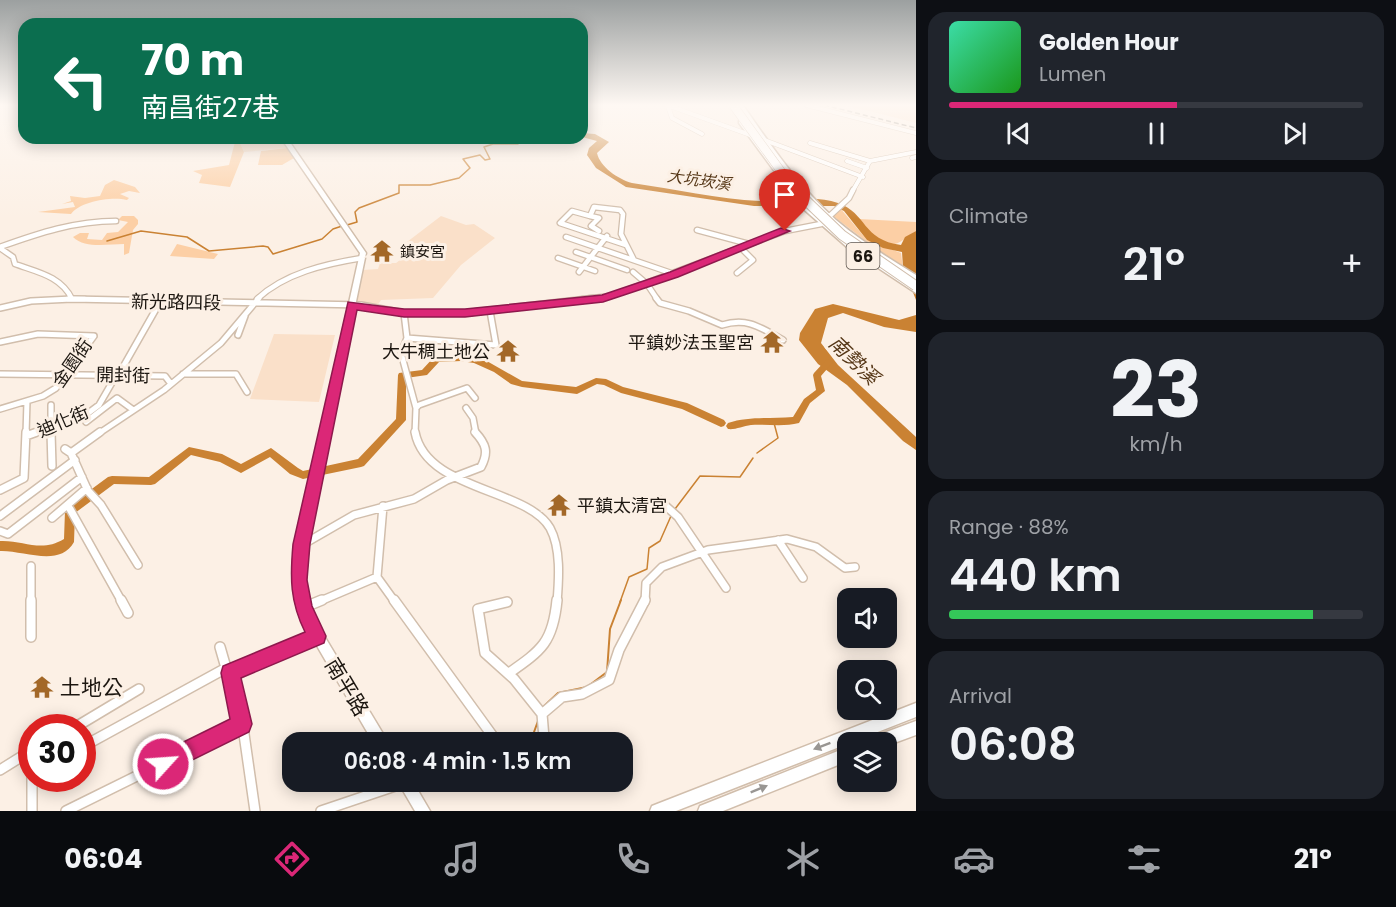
<!DOCTYPE html>
<meta charset="utf-8">
<style>
:root{--surface:#171b24;--page:#20242c;--text:#f1f3f6;--muted:#9ea1a6;--line:#363941;--accent:#db2777}
body{margin:0;font-family:Poppins,"Noto Sans TC",sans-serif;background:var(--page);color:var(--text);height:100vh;display:flex;flex-direction:column;font-size:22px;white-space:nowrap}
*{box-sizing:border-box;margin:0}
p{font-size:20px;color:var(--muted)}
.icon{flex:none;width:33px;height:33px;fill:none;stroke:currentColor;stroke-width:2;stroke-linecap:round;stroke-linejoin:round}
.map{position:relative;flex:1;overflow:hidden}
.details{display:flex;flex-direction:column;gap:12px;padding:12px;background:#0d0f14;width:480px}
.details>*{flex:none}
.guide{position:absolute;left:18px;top:18px;width:570px;height:126px;border-radius:18px;box-shadow:0 3px 15px #0003;background:#0b6e4f;color:#fff;overflow:hidden}
.controls{position:absolute;left:837px;top:588px;display:grid;gap:12px}
.controls a{display:grid;place-items:center;width:60px;height:60px;border-radius:12px;background:var(--surface);box-shadow:0 3px 15px #0003;font-size:30px}
.speed{position:absolute;left:18px;top:714px;display:flex;gap:12px;font-size:30px;font-weight:700;text-align:center}
.speed>*{display:grid;place-content:center;width:78px;height:78px;border-radius:50%;background:var(--surface);box-shadow:0 3px 15px #0003;line-height:1}
.speed .limit{border:9px solid #d22;background:#fff;color:#111}
.pin{position:absolute;display:grid;place-items:center;width:51px;height:51px;color:#fff;margin:-62px -26px;border-radius:50% 50% 50% 0;rotate:-45deg;box-shadow:0 0 6px #0007}
.pin .icon{rotate:45deg}
.me{position:absolute;width:66px;margin:-33px;rotate:64deg;stroke-linejoin:round;filter:drop-shadow(0 0 4px #0008)}
.turn{display:flex;align-items:center;gap:21px;height:126px;padding:0 24px;font-size:27px}
.turn .icon{width:78px;height:78px;stroke-width:2.5}
.turn b{display:block;font-size:42px;line-height:51px}
.big{font-size:45px;font-weight:600;line-height:1.1}
.details .widget{flex:1;display:flex;flex-direction:column;justify-content:center;gap:9px;min-width:0;padding:0 21px;border-radius:18px;background:var(--page)}
.details .dial{align-items:center;gap:0}
.dial b{font-size:78px;line-height:1}
.song{display:flex;align-items:center;gap:18px}
.cover{width:72px;height:72px;border-radius:9px;background:linear-gradient(135deg,hsl(160 70% 55%),hsl(120 70% 35%))}
.played{height:6px;border-radius:3px;background:linear-gradient(90deg,var(--accent) 55%,var(--line) 55%)}
.keys{display:flex;justify-content:space-around;direction:ltr}
.heat{display:flex;justify-content:space-between;align-items:center;font-size:33px;direction:ltr}
.charge{height:9px;border-radius:4px;background:linear-gradient(90deg,#34c759 88%,var(--line) 0)}
.trip{position:absolute;left:282px;top:732px;width:351px;height:60px;border-radius:18px;background:var(--surface);box-shadow:0 3px 15px #0003;font-weight:600;line-height:60px;text-align:center}
.menu{display:flex;height:96px;justify-content:space-around;align-items:center;background:#090b0e;color:var(--muted)}
.menu .icon{width:42px;height:42px}
.menu .on{color:var(--accent)}
.menu b{font-size:27px;color:var(--text)}
main{display:flex;flex:1;min-height:0}
.map>svg:first-child{display:block}
.built{fill:#fae0c9}
.green{fill:#fccfa5}
.water{fill:#ca8233}
.lines{fill:none;stroke-linecap:round;stroke-linejoin:round}
.stream-far1{stroke:#ca8233;stroke-width:1.5}
.stream{stroke:#ca8233;stroke-width:2}
.river{fill:#ca8233;fill-rule:evenodd}
.street-far4-casing{stroke:#d1beac;stroke-width:5}
.street-far3-casing{stroke:#d1beac;stroke-width:7}
.street-far2-casing{stroke:#d1beac;stroke-width:8}
.street-far1-casing{stroke:#d1beac;stroke-width:10}
.street-casing{stroke:#d1beac;stroke-width:12}
.secondary-casing{stroke:#d1beac;stroke-width:3}
.primary-casing{stroke:#d1beac;stroke-width:3}
.street-far4{stroke:#fff;stroke-width:4}
.street-far3{stroke:#fff;stroke-width:4.5}
.street-far2{stroke:#fff;stroke-width:5}
.street-far1{stroke:#fff;stroke-width:7}
.street{stroke:#fff;stroke-width:9}
.secondary{fill:#fff;fill-rule:evenodd}
.primary{fill:#fff;fill-rule:evenodd}
.rail{stroke:#847c73;stroke-width:1.5;stroke-dasharray:5 3;stroke-linecap:butt}
.highway-bridge-far1-casing{stroke:#d1beac;stroke-width:9;stroke-linecap:butt}
.highway-bridge-casing{stroke:#d1beac;stroke-width:11;stroke-linecap:butt}
.highway-bridge-far1{stroke:#fff;stroke-width:8}
.highway-bridge{stroke:#fff;stroke-width:9}
.oneway{fill:#999693}
.route{fill:#db2777;stroke:#8e194d;stroke-width:1.5}
.labels{text-anchor:middle;dominant-baseline:central;stroke-width:6;stroke-linejoin:round;paint-order:stroke}
.far-poi-label{font-size:15px;fill:#1c1610;stroke:#fcf0e5;text-anchor:start}
.far-water-label{font-size:16px;font-style:italic;fill:#563717;stroke:#fcf0e5}
.shield{fill:#fcf0e5;stroke:#5f5750;stroke-width:1.5}
.shield-label{font-size:16px;font-weight:bold;fill:#1c1610}
.street-label{font-size:18px;fill:#1c1610;stroke:#fcf0e5}
.poi-label{font-size:18px;fill:#1c1610;stroke:#fcf0e5;text-anchor:end}
.water-label{font-size:20px;font-style:italic;fill:#563717;stroke:#fcf0e5}
.near-poi-label{font-size:21px;fill:#1c1610;stroke:#fcf0e5;text-anchor:start}
.near-street-label{font-size:21px;fill:#1c1610;stroke:#fcf0e5}
</style>
<main>
<div class="map">
<svg width="916" height="811" viewBox="0 0 916 811">
<rect width="100%" height="100%" fill="#fcf0e5"/>
<path class="built" d="M843 105H916V123L881 114Z
M252 138H281L287 148 244 152 239 141Z
M441 216 466 225 474 224 495 238 461 265 433 298 381 300 377 306 356 302 363 270 378 269 380 263H396L416 248 407 242Z
M274 334 335 335 319 402 250 399Z"/>
<path class="green" d="M236 138H252L239 141 244 152 230 187 199 183 202 175 193 171 229 165Z
M287 148 294 158 282 165H258L261 151Z
M114 180 135 187 140 193 129 191 120 194 129 198 127 200C113 196 80 201 71 214L38 212 75 207 73 202 62 204 71 201 70 196 85 198 100 196 105 185Z
M840 208 867 240 901 253 903 269 833 216Z
M122 216H134L138 220V224L133 230 129 253 124 255V244C108 244 85 249 73 237L80 233H89L87 239 102 240 107 233 118 232 128 222 118 220Z
M859 219 916 222V231C910 234 901 243 895 244 879 246 867 229 859 219Z
M177 244 218 254 214 259 170 256Z"/>
<path class="water" d="M582 133 595 134 609 142 597 153C600 167 618 179 632 183 674 189 718 199 760 201 786 202 814 194 838 203 867 213 862 240 901 245L905 237 916 231V300L903 267 902 252 883 248 867 240 844 211 834 206H754L626 187 596 168 587 155 589 148 597 141 582 137Z
M833 304 899 320 916 315V332L884 327 843 313 828 318 821 343 838 365 916 437V450L903 441 847 385 818 364 799 340 800 333 815 309Z"/>
<g class="lines">
<path class="stream-far1" d="M347 225 357 222 355 212 359 208 399 193V185H430L459 178 470 168 463 159 480 155 485 160 490 159 484 147 493 144H518
M107 241 141 231 187 237 209 251 263 246 268 247 273 254 322 239 333 229 342 226
M757 453 778 438 774 423
M675 509 700 476 740 477 753 458
M620 602 629 577 647 569 649 548 660 541 671 516"/>
<path class="stream" d="M542 708 558 693 587 687 607 672 610 629 621 600
M534 732 538 721"/>
<path class="river" d="M461 355 485 360 522 381 576 387 596 378 606 379 623 387 687 403 724 420 726 423 724 426 721 427 682 409 621 393 604 385 597 384 577 394 522 387 511 384 494 372 474 363 461 361 439 362 427 375 406 378V420L364 466 361 467 303 479 290 474 270 457 241 473 220 462 191 455 155 484 151 485 114 484 75 513 74 542C60 568 23 550 0 551V541C24 540 41 553 64 539L65 511 66 508 108 477 112 476 149 477 189 447 222 454 241 464 271 448 298 468 303 471 358 459 396 419 398 375 399 373 422 370 434 357 437 356Z
M829 359 833 362 821 376 825 391 810 403 799 423C784 427 767 424 751 425 743 426 735 430 728 429L726 426 728 423C749 416 771 419 793 417L804 399 816 390 813 375 814 373 826 360Z"/>
<g class="street-far4-casing">
<path id="street-far4" d="M667 105 753 136
M806 105 916 133
M668 106 672 118 702 134
M762 139 863 177
M810 143 870 161
M912 158 916 157
M847 161 867 168
M852 192 870 161 916 152"/>
</g>
<g class="street-far3-casing">
<path id="street-far3" d="M590 216 572 211 560 223 626 245
M697 230 749 244
M599 231 591 226 599 218 590 216 594 207 620 210 623 214 621 234 634 260
M566 237 674 274
M0 247C39 233 75 221 116 221
M0 248 13 257 15 264C37 272 61 276 72 299
M576 252 627 270
M558 258 595 271
M579 272 607 236
M633 272 647 284 657 299
M737 273 753 260 741 248
M67 299H85
M257 299C285 273 325 264 362 258
M583 299 611 296 785 231 821 224 849 198 853 190"/>
</g>
<g class="street-far2-casing">
<path id="street-far2" d="M656 298 660 303 689 311 722 325C748 317 761 328 783 340
M0 308 31 301 72 299 361 305 404 313H465L596 298
M404 313 407 338 401 353 416 408
M238 335 245 316
M407 338 496 345 490 311
M0 342 38 334 94 336 56 388 43 396 0 409
M0 374 165 376 171 384
M119 374 160 302
M183 374H236L247 392
M51 405V434
M466 408 473 418 476 434
M86 422 117 398 132 409
M26 434 27 401
M33 434 87 414 99 405 117 374
M98 434 164 390 221 343 259 298
M415 434 416 408 419 405 467 388 475 398"/>
</g>
<g class="street-far1-casing">
<path id="street-far1" d="M51 432 52 466
M415 432C426 491 527 488 550 528 561 548 559 579 557 602
M26 436 37 432
M65 449 71 453 88 491 101 505 138 565
M71 453 100 432
M0 490 24 478 26 432
M659 500 678 517 726 588
M70 509 122 602
M0 516 75 460
M52 518 87 488
M0 531 8 534 82 477
M778 540 803 578
M302 545 354 515 414 499 447 480 481 467C489 452 486 444 475 432
M31 566V602
M377 577 395 602
M318 602 377 577 383 506
M645 602 646 583 662 567 708 550 787 539 816 547 845 568 855 567"/>
</g>
<g class="street-casing">
<path id="street" d="M31 600V637
M121 600 128 613
M394 600 497 742
M507 602 478 609 485 653 514 679 542 714
M305 607 322 600
M220 647 243 727 255 811
M230 673 317 636
M509 673C542 650 553 642 557 600
M542 714 562 697 582 694 609 680 619 650 645 600
M74 728 139 689
M93 741 228 667
M535 742 544 738 542 714
M0 770 32 750
M32 778V811
M66 811 242 724
M321 811 407 782"/>
</g>
<g class="secondary-casing">
<path id="secondary" d="M281 138H287L366 253 308 534C306 563 303 591 314 619L385 737 387 742H373L306 627 300 612 297 601 294 579 298 534 360 253Z
M916 703V717L676 811H650L652 806 657 804Z
M916 721V735L886 746V742H871L873 737Z
M848 747V761L723 811H698L700 806Z
M398 782H413L430 811H415Z"/>
</g>
<g class="primary-casing">
<path id="primary" d="M738 105H743C771 146 799 187 836 220 861 241 888 258 916 275V280C902 275 889 265 877 256 816 216 779 165 738 105Z
M739 121H743L804 204 852 246 916 288V293L848 248 800 206 739 123Z"/>
</g>
<use href="#street-far4" class="street-far4"/>
<use href="#street-far3" class="street-far3"/>
<use href="#street-far2" class="street-far2"/>
<use href="#street-far1" class="street-far1"/>
<use href="#street" class="street"/>
<use href="#secondary" class="secondary"/>
<use href="#primary" class="primary"/>
<path class="rail" d="M824 105 916 128"/>
<g class="highway-bridge-far1-casing">
<path id="highway-bridge-far1" d="M733 105 796 192"/>
</g>
<g class="highway-bridge-casing">
<path id="highway-bridge" d="M795 190 842 235 916 286"/>
</g>
<use href="#highway-bridge-far1" class="highway-bridge-far1"/>
<use href="#highway-bridge" class="highway-bridge"/>
</g>
<defs><path id="oneway-solid" d="M-6-.8H1V-3.2L6.5 0L1 3.2V.8H-6Z" transform="scale(1.5)"/></defs>
<g class="oneway">
<use href="#oneway-solid" transform="translate(822 746) rotate(159)"/>
<use href="#oneway-solid" transform="translate(759 789) rotate(-22)"/>
</g>
<linearGradient id="sky" x2="0" y2="1"><stop stop-color="#9ca0a0"/><stop offset="0.48" stop-color="#fef8f3"/><stop offset="1" stop-color="#fef8f3" stop-opacity="0"/></linearGradient>
<rect width="916" height="219" fill="url(#sky)"/>
<path class="route" d="M781 228 790 231 678 277 603 302 465 317H404L357 310 310 544 307 580 312 606 326 636 324 643 241 678 252 724 249 732 170 771 163 774 155 771 152 764 155 756 230 719 221 673 223 666 305 632C290 602 290 578 293 544L348 302 404 309H465L602 295 670 272Z"/>
<defs>
<g id="temple-bare" transform="scale(1.8)"><path d="M0-6L5-2H3V0L6.5 2.5H4V6H1.5V3h-3V6H-4V2.5H-6.5L-3 0V-2H-5Z" fill="#a36828" stroke="#fcf0e5" stroke-width="2.5" paint-order="stroke"/></g>
</defs>
<g fill-rule="evenodd">
<use href="#temple-bare" x="382" y="251"/>
<use href="#temple-bare" x="772" y="342"/>
<use href="#temple-bare" x="508" y="351"/>
<use href="#temple-bare" x="559" y="505"/>
<use href="#temple-bare" x="42" y="687"/>
</g>
<g class="labels">
<g class="far-poi-label">
<text x="400" y="251">鎮安宮</text>
</g>
<g class="far-water-label">
<text transform="translate(699 180) rotate(8)">大坑崁溪</text>
</g>
<rect class="shield" x="846.5" y="243" width="33" height="26" rx="4.5"/>
<g class="shield-label">
<text x="863" y="256">66</text>
</g>
<g class="street-label">
<text transform="translate(176 302) rotate(1)">新光路四段</text>
<text transform="translate(72 363) rotate(-55)">金園街</text>
<text transform="translate(123 375) rotate(1)">開封街</text>
<text transform="translate(63 421) rotate(-23)">迪化街</text>
</g>
<g class="poi-label">
<text x="754" y="342">平鎮妙法玉聖宮</text>
<text x="490" y="351">大牛稠土地公</text>
<text x="577" y="505" text-anchor="start">平鎮太清宮</text>
</g>
<g class="water-label">
<text transform="translate(854 360) rotate(44)">南勢溪</text>
</g>
<g class="near-poi-label">
<text x="60" y="687">土地公</text>
</g>
<g class="near-street-label">
<text transform="translate(347 687) rotate(59)">南平路</text>
</g>
</g>
</svg>
<div class="controls">
<a><svg class="icon" aria-label="sound" viewBox="0 0 24 24"><path d="M4 9h4l5-4v14l-5-4H4zM17 9q2 3 0 6"/></svg></a>
<a><svg class="icon" aria-label="search" viewBox="0 0 24 24"><circle cx="10" cy="10" r="6"/><path d="M15 15l6 6"/></svg></a>
<a><svg class="icon" aria-label="layers" viewBox="0 0 24 24"><path d="M12 4l9 5-9 5-9-5zM3 14l9 5 9-5"/></svg></a>
</div>
<div class="speed"><div class="limit">30</div></div>
<div class="pin" style="left:785px;top:231px;background:#d93025"><svg class="icon" aria-label="arrive" viewBox="0 0 24 24"><path d="M6 21V4h12l-3 4 3 4H6"/></svg></div>
<svg class="me" style="left:163px;top:764px" viewBox="-20 -20 40 40"><circle r="17" fill="#db2777" stroke="#fff" stroke-width="3"/><path d="M0-11L8 9 0 5-8 9z" fill="#fff"/></svg>
<div class="trip">06:08 · 4 min · 1.5 km</div>
<div class="guide">
<div class="turn"><svg class="icon" aria-label="left" viewBox="0 0 24 24"><path d="M17 20v-9H6M10 6l-5 5 5 5"/></svg><div><b>70 m</b>南昌街27巷</div></div>
</div>
</div>
<section class="details">
<div class="widget">
<div class="song"><i class="cover"></i><div><b>Golden Hour</b><p>Lumen</p></div></div>
<div class="played"></div>
<div class="keys"><svg class="icon" aria-label="previous" viewBox="0 0 24 24"><path d="M18 5L8 12l10 7zM5 5v14"/></svg><svg class="icon" aria-label="pause" viewBox="0 0 24 24"><path d="M8 5v14M16 5v14"/></svg><svg class="icon" aria-label="next" viewBox="0 0 24 24"><path d="M6 5l10 7-10 7zM19 5v14"/></svg></div>
</div>
<div class="widget"><p>Climate</p>
<div class="heat"><a>−</a><b class="big">21°</b><a>+</a></div>
</div>
<div class="widget dial"><b>23</b><p>km/h</p></div>
<div class="widget"><p>Range · 88%</p><b class="big">440 km</b><div class="charge"></div></div>
<div class="widget"><p>Arrival</p><b class="big">06:08</b></div>
</section>
</main>
<nav class="menu">
<b>06:04</b>
<svg class="icon on" aria-label="directions" viewBox="0 0 24 24"><path d="M12 3l9 9-9 9-9-9zM9 14v-3h6M13 9l2 2-2 2"/></svg>
<svg class="icon" aria-label="music" viewBox="0 0 24 24"><path d="M9 18V5l10-2v13"/><circle cx="6" cy="18" r="3"/><circle cx="16" cy="16" r="3"/></svg>
<svg class="icon" aria-label="phone" viewBox="0 0 24 24"><path d="M5 4h4l2 5-3 2q2 4 5 5l2-3 5 2v4C11 20 4 13 5 4z"/></svg>
<svg class="icon" aria-label="climate" viewBox="0 0 24 24"><path d="M12 3v18M4 7l16 10M4 17L20 7"/></svg>
<svg class="icon" aria-label="car" viewBox="0 0 24 24"><path d="M5 17H2v-5l4-1 3-4h7l3 4 3 1v5h-3M9 17h6M6 11h13"/><circle cx="7" cy="17" r="2"/><circle cx="17" cy="17" r="2"/></svg>
<svg class="icon" aria-label="filters" viewBox="0 0 24 24"><path d="M4 7h16M4 17h16"/><circle cx="9" cy="7" r="2"/><circle cx="15" cy="17" r="2"/></svg>
<b>21°</b>
</nav>
